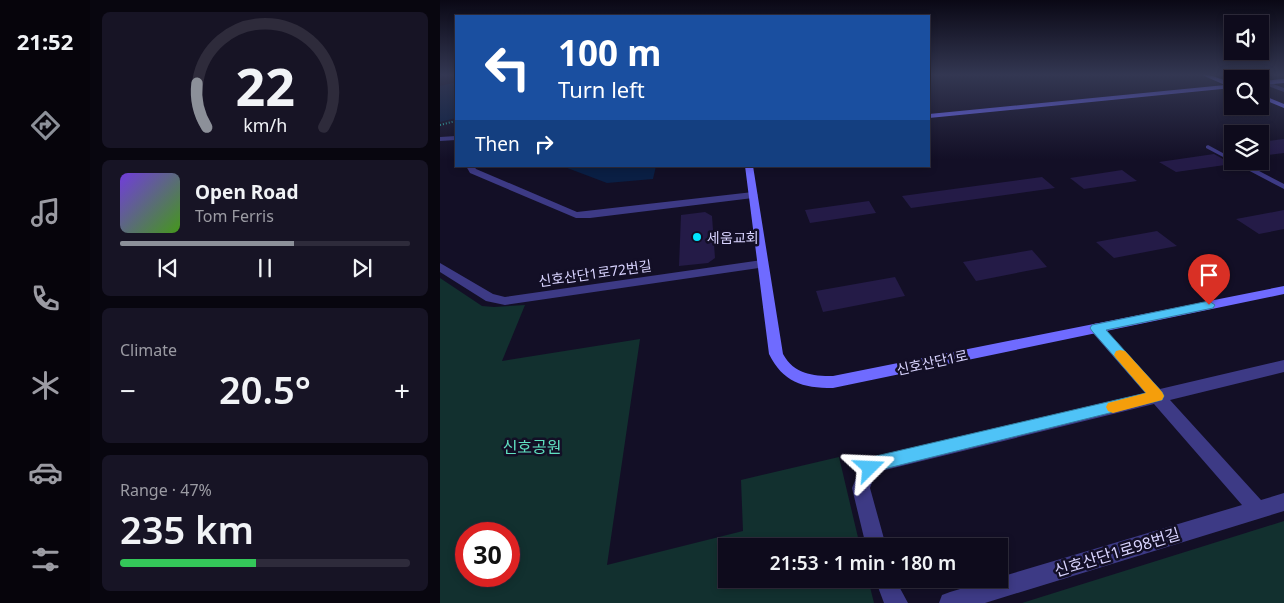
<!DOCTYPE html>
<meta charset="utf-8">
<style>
:root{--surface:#0e0b1c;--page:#171425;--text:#f1f3f6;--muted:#9b9ba3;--line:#2e2b3b;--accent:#8c9099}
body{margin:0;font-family:"Noto Sans","Noto Sans KR",sans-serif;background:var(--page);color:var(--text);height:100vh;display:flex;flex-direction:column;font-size:19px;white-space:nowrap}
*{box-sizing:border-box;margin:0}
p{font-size:16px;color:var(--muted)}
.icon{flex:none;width:28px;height:28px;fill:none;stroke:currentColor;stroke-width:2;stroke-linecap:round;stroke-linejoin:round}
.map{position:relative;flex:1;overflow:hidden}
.panel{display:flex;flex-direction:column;gap:12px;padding:12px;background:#08060f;width:350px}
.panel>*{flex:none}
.top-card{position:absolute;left:15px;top:15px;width:475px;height:152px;border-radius:0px;box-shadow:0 2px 8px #0003,0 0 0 1px var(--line);background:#1a4fa0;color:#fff;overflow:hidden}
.controls{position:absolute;left:784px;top:15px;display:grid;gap:10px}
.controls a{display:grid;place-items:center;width:45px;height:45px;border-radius:0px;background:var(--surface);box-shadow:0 2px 8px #0003,0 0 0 1px var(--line);font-size:25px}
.speed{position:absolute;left:15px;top:522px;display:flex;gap:10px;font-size:25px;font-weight:700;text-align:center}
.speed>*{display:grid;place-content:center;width:65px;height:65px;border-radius:50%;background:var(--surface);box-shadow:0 2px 8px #0003,0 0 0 1px var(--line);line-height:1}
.speed .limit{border:8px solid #d22;background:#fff;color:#111}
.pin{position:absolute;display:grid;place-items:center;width:42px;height:42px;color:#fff;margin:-51px -21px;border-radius:50% 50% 50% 0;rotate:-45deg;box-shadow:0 0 5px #0007}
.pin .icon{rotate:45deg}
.me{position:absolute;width:55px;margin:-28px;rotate:69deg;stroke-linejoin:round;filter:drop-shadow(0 0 4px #0008)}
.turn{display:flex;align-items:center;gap:18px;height:105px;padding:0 20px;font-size:22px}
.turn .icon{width:65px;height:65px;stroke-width:2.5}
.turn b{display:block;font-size:35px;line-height:42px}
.then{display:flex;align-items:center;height:48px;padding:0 20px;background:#0003;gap:10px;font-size:19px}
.big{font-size:38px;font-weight:600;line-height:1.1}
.panel .widget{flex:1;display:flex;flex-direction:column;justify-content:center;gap:8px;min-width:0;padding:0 18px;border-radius:8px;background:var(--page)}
.panel .dial{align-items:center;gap:0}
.dial svg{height:130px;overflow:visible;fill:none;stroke:var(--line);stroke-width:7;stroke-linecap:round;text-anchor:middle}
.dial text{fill:var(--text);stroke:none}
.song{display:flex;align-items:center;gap:15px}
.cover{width:60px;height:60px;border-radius:8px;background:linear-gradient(135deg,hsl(260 70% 55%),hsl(100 70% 35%))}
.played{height:5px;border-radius:2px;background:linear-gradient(90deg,var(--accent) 60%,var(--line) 60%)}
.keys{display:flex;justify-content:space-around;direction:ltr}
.heat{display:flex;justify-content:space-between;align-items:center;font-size:28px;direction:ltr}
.charge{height:8px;border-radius:4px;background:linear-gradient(90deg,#34c759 47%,var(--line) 0)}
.trip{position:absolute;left:278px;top:538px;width:290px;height:50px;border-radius:0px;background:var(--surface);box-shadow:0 2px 8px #0003,0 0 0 1px var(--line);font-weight:600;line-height:50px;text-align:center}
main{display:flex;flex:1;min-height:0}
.menu{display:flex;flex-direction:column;width:90px;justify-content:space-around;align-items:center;background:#06040b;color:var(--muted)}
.menu .icon{width:35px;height:35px}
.menu .current{color:var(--accent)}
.menu b{font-size:22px;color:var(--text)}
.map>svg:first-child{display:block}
.green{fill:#12302f;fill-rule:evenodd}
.water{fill:#0a1f44}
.building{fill:#241b47}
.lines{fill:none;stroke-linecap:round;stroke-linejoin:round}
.path{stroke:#2fb8b0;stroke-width:2;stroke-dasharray:1 2;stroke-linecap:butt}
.lane{fill:#3d3a85;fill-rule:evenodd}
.street{fill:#3d3a85;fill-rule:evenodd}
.secondary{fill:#6f6bff;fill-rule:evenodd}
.route{fill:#4fc3f7;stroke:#337fa1}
.slow{fill:#f59e0b}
.poi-dot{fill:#00e5ff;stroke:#130f26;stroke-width:2}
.labels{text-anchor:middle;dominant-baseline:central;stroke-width:5;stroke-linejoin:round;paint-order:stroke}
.poi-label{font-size:14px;fill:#d9d4ff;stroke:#130f26;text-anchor:start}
.street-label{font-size:14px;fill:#d9d4ff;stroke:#130f26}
.near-park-label{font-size:16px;fill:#5fe0c0;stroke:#130f26}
.near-street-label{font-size:16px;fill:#d9d4ff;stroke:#130f26}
</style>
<main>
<nav class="menu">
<b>21:52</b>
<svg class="icon current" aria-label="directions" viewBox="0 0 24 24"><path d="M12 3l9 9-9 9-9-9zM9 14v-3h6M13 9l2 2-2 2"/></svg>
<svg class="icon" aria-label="music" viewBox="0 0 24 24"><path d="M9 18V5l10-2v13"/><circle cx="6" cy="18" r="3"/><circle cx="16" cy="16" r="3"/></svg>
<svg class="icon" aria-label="phone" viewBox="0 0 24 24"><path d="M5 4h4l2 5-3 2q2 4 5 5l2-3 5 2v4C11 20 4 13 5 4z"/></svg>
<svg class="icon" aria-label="climate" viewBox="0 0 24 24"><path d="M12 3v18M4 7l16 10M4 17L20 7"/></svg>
<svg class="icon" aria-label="car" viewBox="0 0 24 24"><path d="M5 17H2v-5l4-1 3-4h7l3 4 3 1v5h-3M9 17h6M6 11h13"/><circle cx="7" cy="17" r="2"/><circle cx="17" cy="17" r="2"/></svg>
<svg class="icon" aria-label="filters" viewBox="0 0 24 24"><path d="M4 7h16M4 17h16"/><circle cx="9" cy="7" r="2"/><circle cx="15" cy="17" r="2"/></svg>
</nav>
<section class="panel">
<div class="widget dial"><svg viewBox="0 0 100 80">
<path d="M14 69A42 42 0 1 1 86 69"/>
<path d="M14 69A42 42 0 0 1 8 42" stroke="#8c9099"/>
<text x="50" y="56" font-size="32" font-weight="700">22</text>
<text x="50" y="72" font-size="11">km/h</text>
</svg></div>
<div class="widget">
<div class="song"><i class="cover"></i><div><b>Open Road</b><p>Tom Ferris</p></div></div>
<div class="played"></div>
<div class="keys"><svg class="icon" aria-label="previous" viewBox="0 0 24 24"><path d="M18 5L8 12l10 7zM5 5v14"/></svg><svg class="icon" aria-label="pause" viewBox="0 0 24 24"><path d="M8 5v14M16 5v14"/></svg><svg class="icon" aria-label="next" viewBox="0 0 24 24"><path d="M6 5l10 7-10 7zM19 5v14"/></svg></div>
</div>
<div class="widget"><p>Climate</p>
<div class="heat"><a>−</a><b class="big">20.5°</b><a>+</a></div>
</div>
<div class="widget"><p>Range · 47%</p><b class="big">235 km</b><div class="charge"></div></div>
</section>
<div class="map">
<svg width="844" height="603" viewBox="0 0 844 603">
<rect width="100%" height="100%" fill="#130f26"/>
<path class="green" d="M0 278 42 306 54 307 85 305 62 361 200 339 167 565 303 531 301 480 399 457 420 546H286V579H428L434 603H0ZM26 534H69V576H26Z
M844 521V603H582Z"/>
<path class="water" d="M16 82V118L0 122V86Z
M122 166H216L213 179 167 183Z"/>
<path class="building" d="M844 139V153L820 156V142Z
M774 154 792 164 736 172 719 162Z
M682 170 697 181 644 189 630 178Z
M602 177 615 188 471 208 462 196Z
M429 201 436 213 370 223 365 210Z
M844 210V229L819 234 796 219Z
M265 212 272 216 275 258 268 263 239 266 241 215Z
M717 231 737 246 674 258 656 242Z
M592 250 607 267 536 281 523 262Z
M455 277 465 296 383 312 376 291Z"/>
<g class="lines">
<path class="path" d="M0 125 16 121"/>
<path class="lane" d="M768 145 792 158V161H800L844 184V189L766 148V146Z"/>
<path class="street" d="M800 75H808L817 79H808Z
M820 79 844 88V92L820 83Z
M16 136V140L0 141V137Z
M26 166H34L36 169 137 212 313 192 318 195 313 198 150 218H136L30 173Z
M322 260 326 261 328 264 326 267 65 305 46 301 0 272V263L53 294 65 297Z
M656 323 661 325 720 389 844 360V372L730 400 821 500 844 493V511L545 603H499L502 595 510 592 802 505 714 404 441 471 433 479 430 488 446 546H426L412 488 420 468 430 458 705 393 651 331 649 328 651 325Z
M435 579H455L468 603H444Z"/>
<path class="secondary" d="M762 75H770L792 83V88L489 118V114L785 85Z
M844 79V83L820 85V81Z
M820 94 844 104V108L820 98Z
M305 166H313L343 354C354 374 372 376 393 376L844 286V294L393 388C362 388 343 382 329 354Z"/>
</g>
<linearGradient id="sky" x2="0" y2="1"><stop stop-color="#0a0815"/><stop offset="0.47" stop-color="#333752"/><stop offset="1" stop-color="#333752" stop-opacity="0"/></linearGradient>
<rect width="844" height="159" fill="url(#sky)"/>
<path class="route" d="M769 301 775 305 773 308 666 330 722 392 724 396 722 400 440 470 430 476 424 474 422 468 424 463 436 456 706 393 652 331 650 328 652 325Z"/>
<path class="slow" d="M680 350 685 351 722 392 724 396 722 400 673 413 668 411 666 407 668 403 706 393 676 358 674 355 676 351Z"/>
<circle class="poi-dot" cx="257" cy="237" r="5"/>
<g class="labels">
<g class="poi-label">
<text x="267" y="237">세움교회</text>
</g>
<g class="street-label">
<text transform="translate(155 273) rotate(-8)">신호산단1로72번길</text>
<text transform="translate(492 362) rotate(-12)">신호산단1로</text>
</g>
<g class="near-park-label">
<text x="92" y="447">신호공원</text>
</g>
<g class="near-street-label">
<text transform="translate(677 552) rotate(-17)">신호산단1로98번길</text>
</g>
</g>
</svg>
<div class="controls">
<a><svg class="icon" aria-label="sound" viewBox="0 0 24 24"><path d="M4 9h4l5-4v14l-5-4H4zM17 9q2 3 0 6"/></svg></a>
<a><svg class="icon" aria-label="search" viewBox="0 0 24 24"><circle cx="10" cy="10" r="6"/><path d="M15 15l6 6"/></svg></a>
<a><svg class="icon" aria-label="layers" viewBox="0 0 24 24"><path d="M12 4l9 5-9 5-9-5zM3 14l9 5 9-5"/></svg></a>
</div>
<div class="speed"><div class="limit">30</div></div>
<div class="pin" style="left:769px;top:305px;background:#d93025"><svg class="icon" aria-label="arrive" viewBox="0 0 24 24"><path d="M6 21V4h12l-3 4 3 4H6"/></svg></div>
<svg class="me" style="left:430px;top:468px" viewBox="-20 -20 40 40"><path d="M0-17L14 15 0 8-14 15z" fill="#4fc3f7" stroke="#fff" stroke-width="4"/></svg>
<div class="trip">21:53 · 1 min · 180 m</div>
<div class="top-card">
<div class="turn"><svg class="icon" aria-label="left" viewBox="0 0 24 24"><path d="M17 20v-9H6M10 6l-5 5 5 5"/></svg><div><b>100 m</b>Turn left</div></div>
<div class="then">Then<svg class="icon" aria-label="right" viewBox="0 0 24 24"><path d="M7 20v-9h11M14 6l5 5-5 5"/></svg></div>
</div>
</div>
</main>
